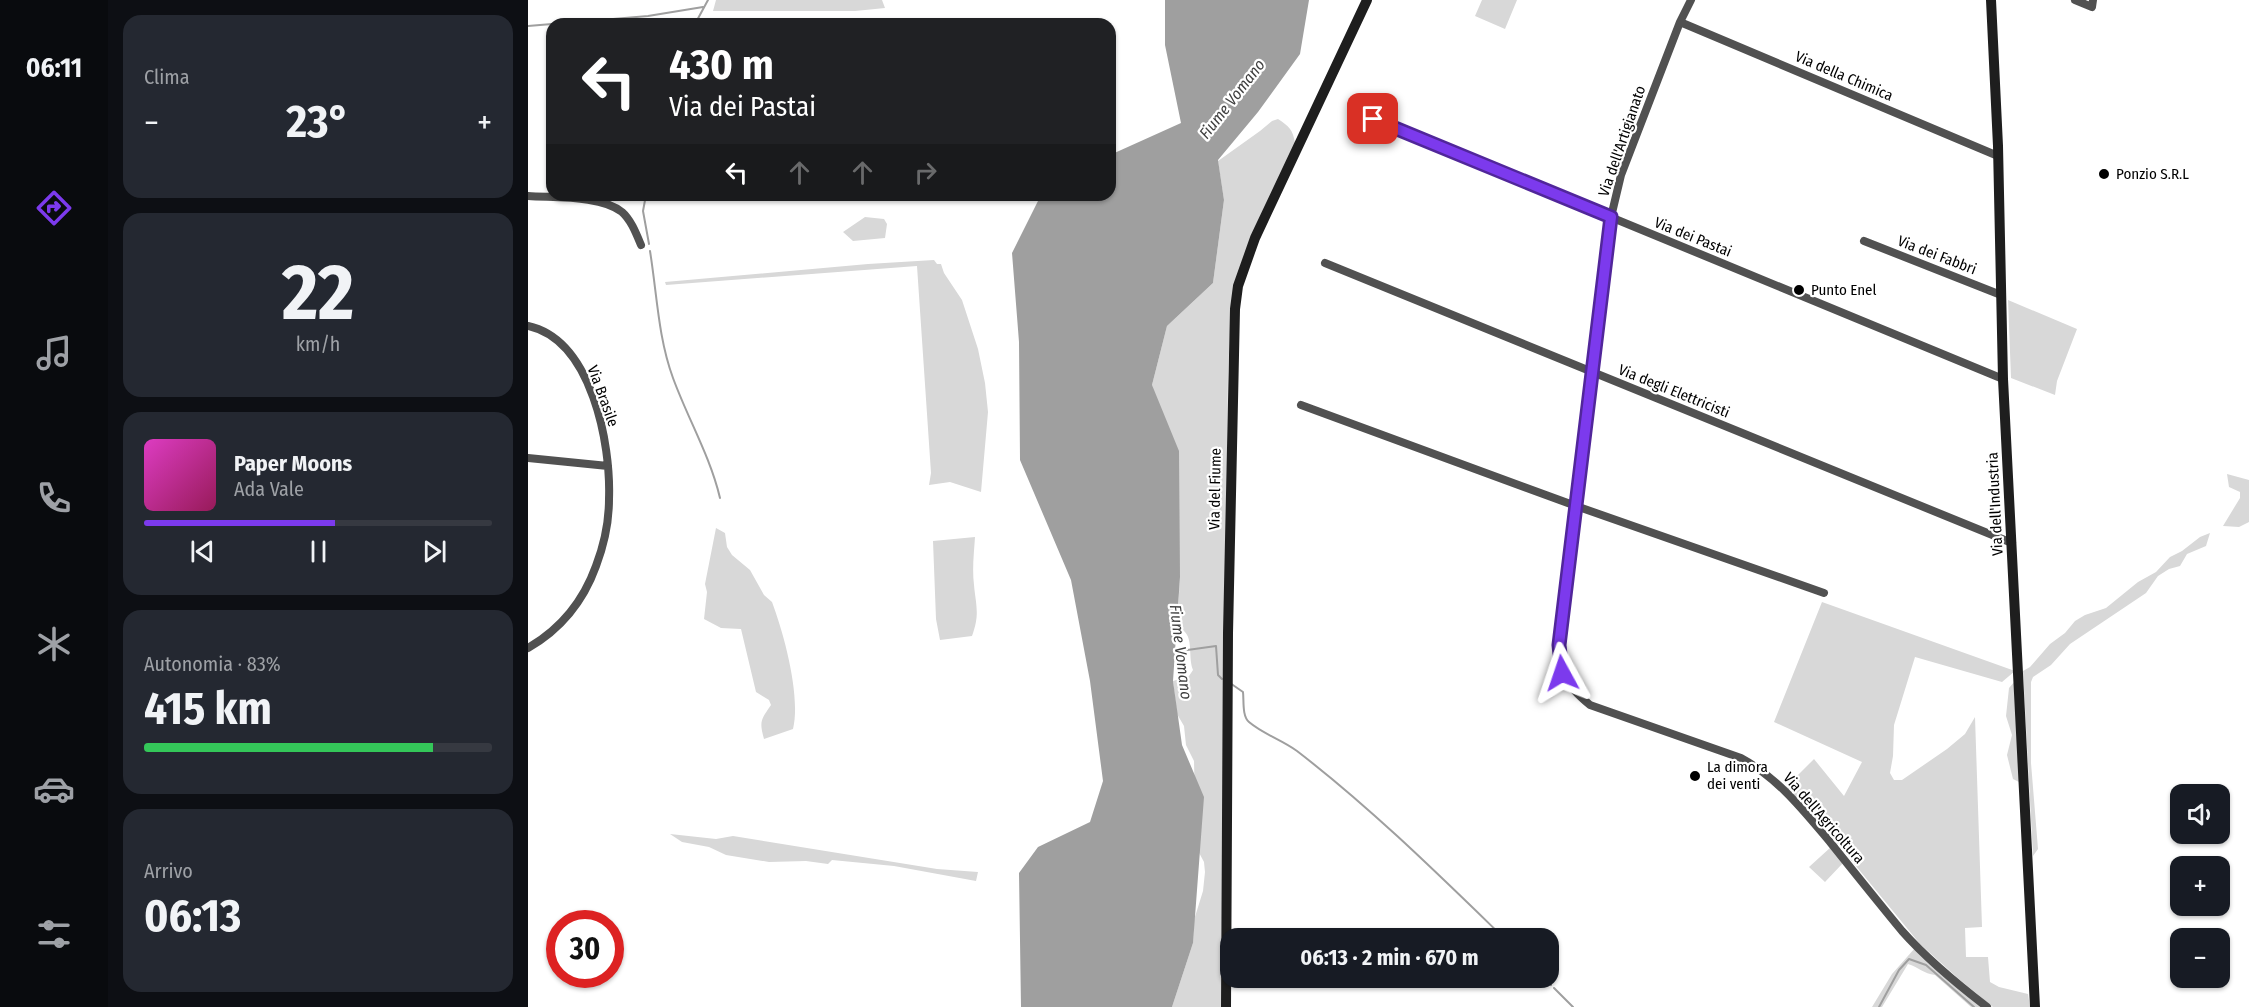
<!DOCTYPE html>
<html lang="it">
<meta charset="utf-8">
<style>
:root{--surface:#171b24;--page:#242831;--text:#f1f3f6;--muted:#9ea1a6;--line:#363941;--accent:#7c3aed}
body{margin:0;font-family:"Fira Sans Condensed",sans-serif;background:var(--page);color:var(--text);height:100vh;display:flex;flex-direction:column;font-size:22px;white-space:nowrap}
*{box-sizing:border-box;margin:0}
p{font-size:20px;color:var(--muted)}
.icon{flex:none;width:33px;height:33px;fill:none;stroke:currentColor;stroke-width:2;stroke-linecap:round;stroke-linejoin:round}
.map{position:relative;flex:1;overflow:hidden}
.side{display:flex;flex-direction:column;gap:15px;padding:15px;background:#0d0f14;width:420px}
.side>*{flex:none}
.top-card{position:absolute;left:18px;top:18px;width:570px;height:183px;border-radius:18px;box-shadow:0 2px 4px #0004;background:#202124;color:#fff;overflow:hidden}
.tools{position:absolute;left:1642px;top:784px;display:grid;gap:12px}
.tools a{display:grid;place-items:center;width:60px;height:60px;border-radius:12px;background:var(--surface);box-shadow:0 2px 4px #0004;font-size:30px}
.speed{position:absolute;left:18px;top:910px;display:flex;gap:12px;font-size:30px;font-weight:700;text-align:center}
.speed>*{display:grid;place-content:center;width:78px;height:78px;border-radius:50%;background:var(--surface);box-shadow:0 2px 4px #0004;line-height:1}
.speed .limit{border:9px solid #d22;background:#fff;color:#111}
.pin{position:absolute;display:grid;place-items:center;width:51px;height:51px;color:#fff;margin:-26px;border-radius:12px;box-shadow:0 3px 9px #0006}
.me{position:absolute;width:66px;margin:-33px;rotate:355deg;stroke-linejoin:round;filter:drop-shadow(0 0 4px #0008)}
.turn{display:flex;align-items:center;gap:21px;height:126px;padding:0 24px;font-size:27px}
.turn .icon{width:78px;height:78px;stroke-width:2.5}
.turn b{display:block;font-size:42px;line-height:51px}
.lanes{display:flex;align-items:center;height:57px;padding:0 24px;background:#0003;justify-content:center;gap:30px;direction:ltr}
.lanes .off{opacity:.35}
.big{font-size:45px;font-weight:700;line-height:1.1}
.side .card{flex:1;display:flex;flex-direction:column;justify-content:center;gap:9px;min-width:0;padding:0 21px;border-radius:18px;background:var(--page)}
.side .dial{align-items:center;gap:0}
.dial b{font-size:78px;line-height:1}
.song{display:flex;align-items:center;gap:18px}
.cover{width:72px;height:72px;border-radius:9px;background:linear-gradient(135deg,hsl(310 70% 55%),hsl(330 70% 35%))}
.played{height:6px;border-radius:3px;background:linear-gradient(90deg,var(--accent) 55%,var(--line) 55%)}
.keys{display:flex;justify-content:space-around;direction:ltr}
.heat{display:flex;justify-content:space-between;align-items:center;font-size:33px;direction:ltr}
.charge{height:9px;border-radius:4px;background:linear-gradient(90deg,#34c759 83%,var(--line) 0)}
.trip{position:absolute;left:692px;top:928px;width:339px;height:60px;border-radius:18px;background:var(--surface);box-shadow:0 2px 4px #0004;font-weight:700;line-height:60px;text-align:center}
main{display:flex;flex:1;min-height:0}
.tab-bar{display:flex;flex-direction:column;width:108px;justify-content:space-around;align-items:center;background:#090b0e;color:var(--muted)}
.tab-bar .icon{width:42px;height:42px}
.tab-bar .on{color:var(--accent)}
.tab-bar b{font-size:27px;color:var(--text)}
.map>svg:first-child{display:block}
.green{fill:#d8d8d8}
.water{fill:#9f9f9f}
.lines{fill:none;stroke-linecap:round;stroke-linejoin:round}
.stream{stroke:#9f9f9f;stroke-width:2}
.street{stroke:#515151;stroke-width:8}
.secondary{stroke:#1e1e1e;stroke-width:10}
.route-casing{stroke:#51269a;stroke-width:15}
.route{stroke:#7c3aed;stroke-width:10}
.poi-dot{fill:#000;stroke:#fff;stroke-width:2}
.labels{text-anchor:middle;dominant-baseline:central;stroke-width:4.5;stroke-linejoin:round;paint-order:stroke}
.street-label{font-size:15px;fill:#000;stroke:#fff}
.poi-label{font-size:15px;fill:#000;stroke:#fff;text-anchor:start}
.water-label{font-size:16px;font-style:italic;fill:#404040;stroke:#fff}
</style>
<main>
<nav class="tab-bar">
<b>06:11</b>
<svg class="icon on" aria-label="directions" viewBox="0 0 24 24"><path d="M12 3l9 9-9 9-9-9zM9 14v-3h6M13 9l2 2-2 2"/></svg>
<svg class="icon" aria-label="music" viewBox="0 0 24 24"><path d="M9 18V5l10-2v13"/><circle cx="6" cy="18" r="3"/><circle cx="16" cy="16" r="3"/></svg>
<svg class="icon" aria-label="phone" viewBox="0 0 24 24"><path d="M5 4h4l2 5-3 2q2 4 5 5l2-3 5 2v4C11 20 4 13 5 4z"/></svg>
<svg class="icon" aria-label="climate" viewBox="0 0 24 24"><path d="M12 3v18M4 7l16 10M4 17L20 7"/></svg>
<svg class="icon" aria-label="car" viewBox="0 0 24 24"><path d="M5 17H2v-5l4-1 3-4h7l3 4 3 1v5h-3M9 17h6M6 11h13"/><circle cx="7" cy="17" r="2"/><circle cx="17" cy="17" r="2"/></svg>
<svg class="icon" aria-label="filters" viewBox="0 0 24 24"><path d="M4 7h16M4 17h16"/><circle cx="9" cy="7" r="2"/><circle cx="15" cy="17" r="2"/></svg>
</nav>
<section class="side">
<div class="card"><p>Clima</p>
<div class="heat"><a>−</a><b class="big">23°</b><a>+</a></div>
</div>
<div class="card dial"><b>22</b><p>km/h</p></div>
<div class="card">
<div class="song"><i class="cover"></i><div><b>Paper Moons</b><p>Ada Vale</p></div></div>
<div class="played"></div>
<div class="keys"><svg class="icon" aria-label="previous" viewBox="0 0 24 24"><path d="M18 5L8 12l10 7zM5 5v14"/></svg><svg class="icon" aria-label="pause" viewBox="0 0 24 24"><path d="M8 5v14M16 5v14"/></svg><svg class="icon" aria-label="next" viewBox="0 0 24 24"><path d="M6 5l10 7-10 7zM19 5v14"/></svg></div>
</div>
<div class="card"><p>Autonomia · 83%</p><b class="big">415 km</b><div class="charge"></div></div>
<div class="card"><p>Arrivo</p><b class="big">06:13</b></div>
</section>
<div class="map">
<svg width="1721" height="1007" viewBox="0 0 1721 1007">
<rect width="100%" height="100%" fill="#fff"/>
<path class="green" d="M188 0H354L357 8 327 11H185Z
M954 0H989L977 29 947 16Z
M750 119C761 126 765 130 767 143L703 312 700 372 693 1007H644L665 943 666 920 675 891 677 872 676 862 668 847 666 761 658 745 656 726 649 714 645 681 661 676 665 670C659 655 668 633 649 627L652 577 624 385 639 326 685 283 696 200 690 161 732 131 744 121Z
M337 217 356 219 359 224 357 238 325 241 315 232Z
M406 260 409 264H413L416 273 434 300 450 349 457 383 460 412 453 492 422 482 401 485 403 473 389 266 138 285 137 282 340 264Z
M1480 300 1549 329 1529 381 1527 395 1483 378Z
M1699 474 1721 480V522L1711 527 1695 526 1712 498V492L1701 487Z
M188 528 197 533 199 547 204 555 222 570 236 595 244 602C256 634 273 696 265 729L236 739C231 721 233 720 243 705L241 700 228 692 213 629 193 628 176 619 179 592 177 584Z
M1682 533 1678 546 1659 554 1652 566 1641 569 1630 576 1618 593 1542 644 1523 665 1505 677 1503 682V763L1510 849 1505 856 1495 671 1502 667 1522 644 1537 633 1547 621 1557 615 1578 608 1610 582 1628 572 1642 557 1654 551 1672 537Z
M447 537C446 553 444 569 446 585 448 606 452 614 444 636L412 640 408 619 405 541Z
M1294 602 1487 671 1474 682 1387 657 1366 725 1365 756 1362 773 1366 780H1374L1419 749 1437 734 1447 717 1454 927 1437 928 1438 957H1460L1462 982 1471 987 1500 994 1502 1007H1465L1432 980 1392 944 1300 832 1258 787 1286 759 1316 796 1334 762 1246 722Z
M1487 681 1493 783 1485 779 1479 755 1484 735 1478 716 1481 688Z
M142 834 188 839 205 836 409 869 450 872 448 881 366 866 304 860 300 864 278 861 241 862 198 855 181 847 154 842Z
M1303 847 1315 863 1297 882 1281 867Z
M1387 948 1457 1007H1443L1407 975C1396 974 1390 967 1380 964L1354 1007H1344L1364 974Z"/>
<path class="water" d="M637 0H781L772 54 730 112 690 160 696 200 685 283 639 326 624 385 651 451 652 577 645 681 654 745 676 797 665 943 644 1007H493L491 873 510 847 562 822 575 781 562 681 543 580 492 460 491 342 484 253 513 195H582V155L653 123 637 45Z"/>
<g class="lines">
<path class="stream" d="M27 24 120 16 175 7
M167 24 180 0
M0 26 24 24
M118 195 115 211 121 244
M122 251C129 294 130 337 145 378 160 419 182 456 192 498
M645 652 688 646 690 675 694 679
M702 683 715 692C716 701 714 716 721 722 735 734 754 740 769 751 843 808 910 874 977 939
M1016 978 1023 985
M1026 988 1045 1007
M1351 1007 1371 970 1381 959 1398 965 1446 1007"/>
<path class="street" d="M1163 0 1152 22 1093 175 1083 217 1031 645C1035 678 1036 683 1062 705L1213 758C1250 778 1275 810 1302 842 1326 872 1350 902 1374 931 1399 959 1429 984 1459 1007
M1547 0 1564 7 1565 0
M1152 22 1470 156
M845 119 1475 379
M0 196C26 198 73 195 94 212 103 220 108 233 113 245
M1336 241 1473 295
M797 263 1484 543
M0 326C64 340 83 444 81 499 81 522 76 545 68 566 55 602 33 629 0 648
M773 405 1048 506 1296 593
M0 458 80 466"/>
<path class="secondary" d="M1463 0 1470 146 1475 379 1507 1007
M698 1007 700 633 707 309 710 286 727 238 839 0"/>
</g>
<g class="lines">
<g class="route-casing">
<path id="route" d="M845 119 1083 217 1031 645 1034 673"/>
</g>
<use href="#route" class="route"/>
</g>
<g class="poi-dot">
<circle cx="1576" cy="174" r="6"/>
<circle cx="1271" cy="290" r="6"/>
<circle cx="1167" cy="776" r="6"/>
</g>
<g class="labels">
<g class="street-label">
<text transform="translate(1316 76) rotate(23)">Via della Chimica</text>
<text transform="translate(1094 141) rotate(-71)">Via dell'Artigianato</text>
<text transform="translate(1165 237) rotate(22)">Via dei Pastai</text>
<text transform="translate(1409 255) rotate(21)">Via dei Fabbri</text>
<text transform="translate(1146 391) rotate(22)">Via degli Elettricisti</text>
<text transform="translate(75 396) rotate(70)">Via Brasile</text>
<text transform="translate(687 489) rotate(-89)">Via del Fiume</text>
<text transform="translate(1467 504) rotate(-93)">Via dell'Industria</text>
<text transform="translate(1296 818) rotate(49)">Via dell'Agricoltura</text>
</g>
<g class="poi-label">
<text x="1588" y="174">Ponzio S.R.L</text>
<text x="1283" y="290">Punto Enel</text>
<text x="1179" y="767">La dimora<tspan x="1179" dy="17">dei venti</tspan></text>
</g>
<g class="water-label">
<text transform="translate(704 99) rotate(-52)">Fiume Vomano</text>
<text transform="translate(653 652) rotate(83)">Fiume Vomano</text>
</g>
</g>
</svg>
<div class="tools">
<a><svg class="icon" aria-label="sound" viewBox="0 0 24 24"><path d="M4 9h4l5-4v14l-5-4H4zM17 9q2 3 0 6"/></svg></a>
<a>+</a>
<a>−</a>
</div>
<div class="speed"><div class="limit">30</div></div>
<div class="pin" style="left:845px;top:119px;background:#d93025"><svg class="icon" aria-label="arrive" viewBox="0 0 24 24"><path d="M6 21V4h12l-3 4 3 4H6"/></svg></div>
<svg class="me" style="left:1034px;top:673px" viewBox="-20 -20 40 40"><path d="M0-17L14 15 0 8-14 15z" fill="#7c3aed" stroke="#fff" stroke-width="4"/></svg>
<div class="trip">06:13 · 2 min · 670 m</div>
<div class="top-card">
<div class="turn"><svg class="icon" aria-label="left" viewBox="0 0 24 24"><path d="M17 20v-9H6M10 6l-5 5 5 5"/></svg><div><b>430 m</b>Via dei Pastai</div></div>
<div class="lanes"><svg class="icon" aria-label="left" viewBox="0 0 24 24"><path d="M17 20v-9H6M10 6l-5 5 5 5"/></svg><svg class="icon off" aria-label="ahead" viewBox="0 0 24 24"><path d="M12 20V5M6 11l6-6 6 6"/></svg><svg class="icon off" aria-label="ahead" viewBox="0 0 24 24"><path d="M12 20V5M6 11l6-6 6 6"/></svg><svg class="icon off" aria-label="right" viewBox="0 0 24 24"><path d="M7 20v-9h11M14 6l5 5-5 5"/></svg></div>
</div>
</div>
</main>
